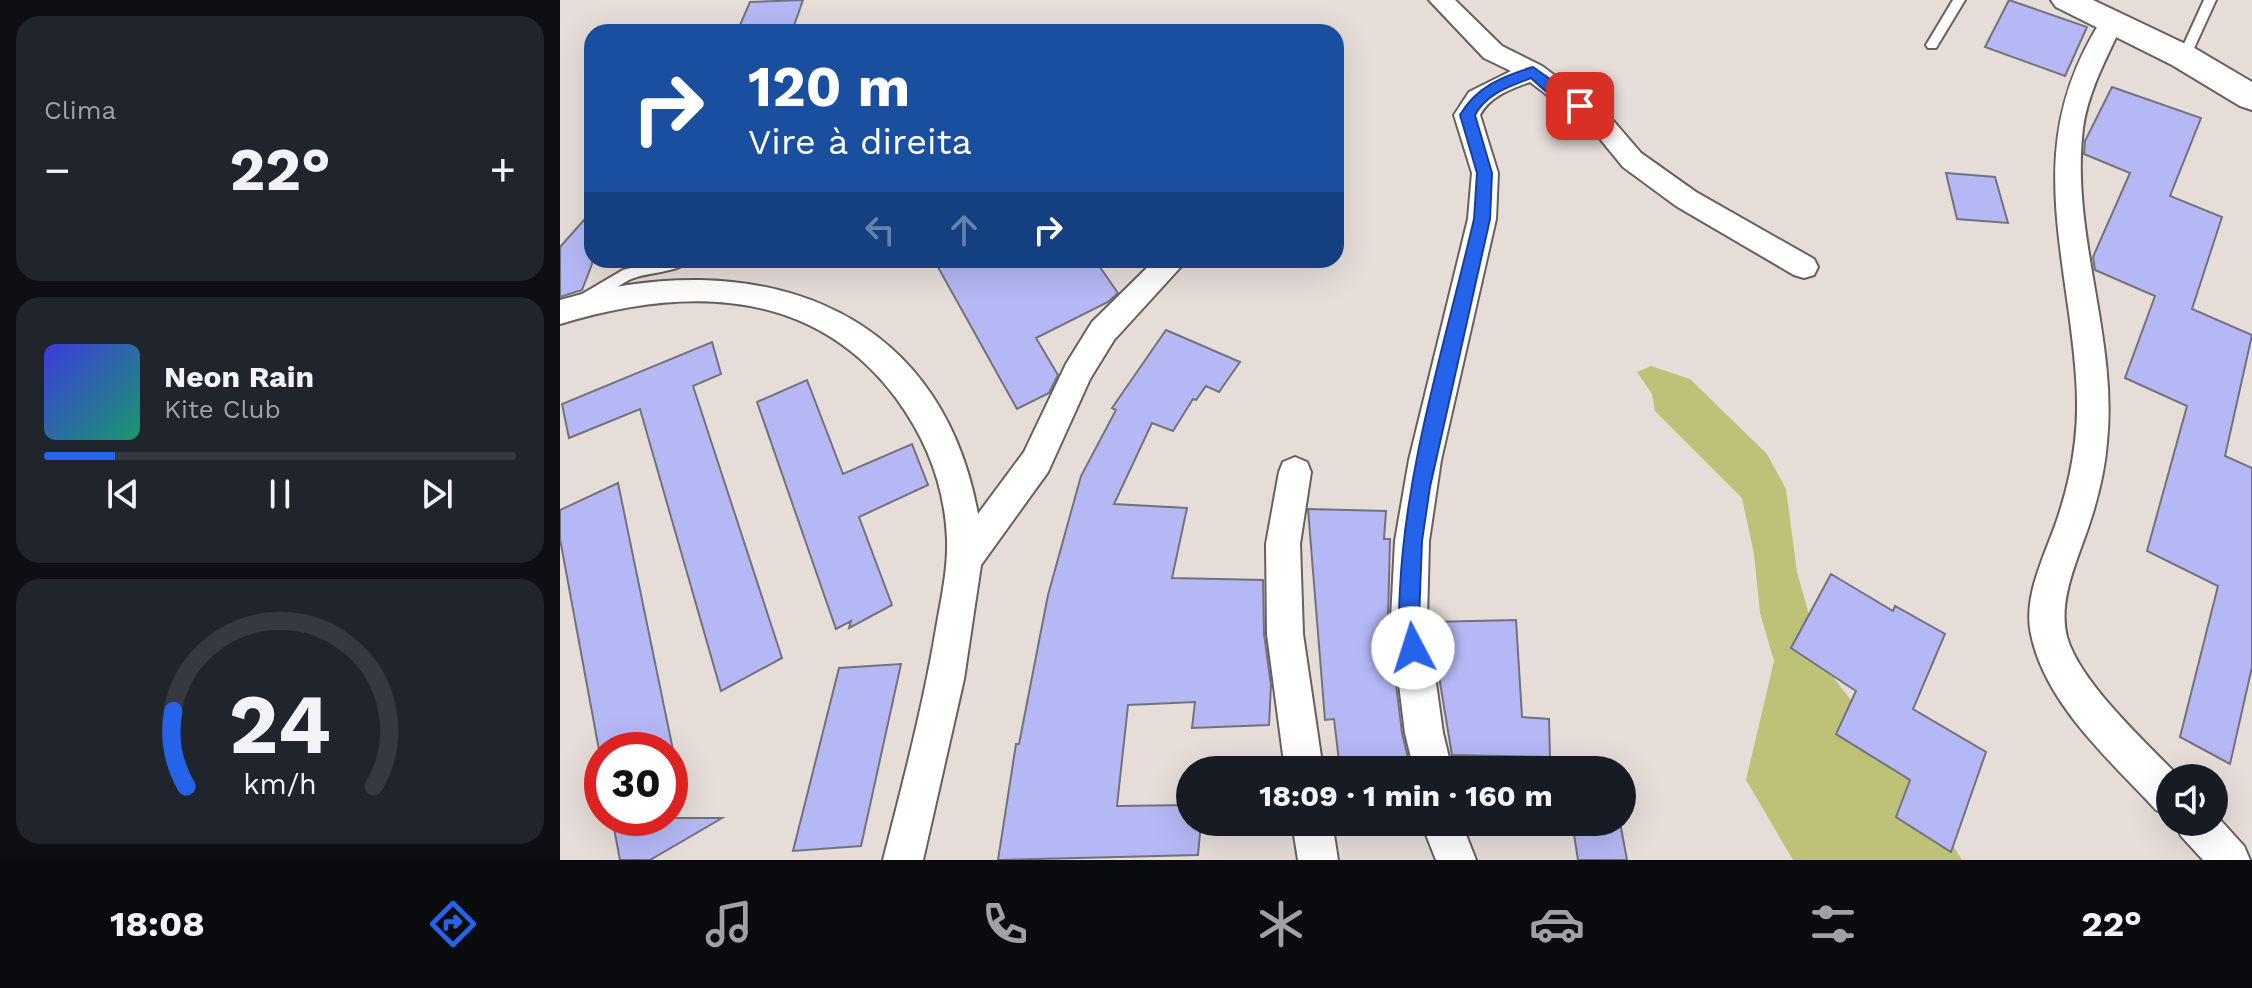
<!DOCTYPE html>
<html lang="pt">
<meta charset="utf-8">
<style>
:root{--surface:#171b24;--page:#20242c;--text:#f1f3f6;--muted:#9ea1a6;--line:#363941;--accent:#2563eb}
body{margin:0;font-family:"Work Sans",sans-serif;background:var(--page);color:var(--text);height:100vh;display:flex;flex-direction:column;font-size:30px;white-space:nowrap}
*{box-sizing:border-box;margin:0}
p{font-size:26px;color:var(--muted)}
.icon{flex:none;width:44px;height:44px;fill:none;stroke:currentColor;stroke-width:2;stroke-linecap:round;stroke-linejoin:round}
.map{position:relative;flex:1;overflow:hidden}
.side{display:flex;flex-direction:column;gap:16px;padding:16px;background:#0d0f14;width:560px}
.side>*{flex:none}
.top-card{position:absolute;left:24px;top:24px;width:760px;height:244px;border-radius:24px;box-shadow:0 8px 32px #0002;background:#1a4fa0;color:#fff;overflow:hidden}
.buttons{position:absolute;left:1596px;top:764px;display:grid;gap:16px}
.buttons a{display:grid;place-items:center;width:72px;height:72px;border-radius:50%;background:var(--surface);box-shadow:0 8px 32px #0002;font-size:40px}
.speed{position:absolute;left:24px;top:732px;display:flex;gap:16px;font-size:40px;font-weight:700;text-align:center}
.speed>*{display:grid;place-content:center;width:104px;height:104px;border-radius:50%;background:var(--surface);box-shadow:0 8px 32px #0002;line-height:1}
.speed .limit{border:12px solid #d22;background:#fff;color:#111}
.pin{position:absolute;display:grid;place-items:center;width:68px;height:68px;color:#fff;margin:-34px;border-radius:16px;box-shadow:0 4px 12px #0006}
.me{position:absolute;width:88px;margin:-44px;rotate:355deg;stroke-linejoin:round;filter:drop-shadow(0 0 6px #0008)}
.turn{display:flex;align-items:center;gap:28px;height:168px;padding:0 32px;font-size:36px}
.turn .icon{width:104px;height:104px;stroke-width:2.5}
.turn b{display:block;font-size:56px;line-height:68px}
.lanes{display:flex;align-items:center;height:76px;padding:0 32px;background:#0003;justify-content:center;gap:40px;direction:ltr}
.lanes .off{opacity:.35}
.big{font-size:60px;font-weight:700;line-height:1.1}
.side .widget{flex:1;display:flex;flex-direction:column;justify-content:center;gap:12px;min-width:0;padding:0 28px;border-radius:24px;background:var(--page)}
.side .dial{align-items:center;gap:0}
.dial svg{height:208px;overflow:visible;fill:none;stroke:var(--line);stroke-width:7;stroke-linecap:round;text-anchor:middle}
.dial text{fill:var(--text);stroke:none}
.song{display:flex;align-items:center;gap:24px}
.cover{width:96px;height:96px;border-radius:12px;background:linear-gradient(135deg,hsl(240 70% 55%),hsl(160 70% 35%))}
.played{height:8px;border-radius:4px;background:linear-gradient(90deg,var(--accent) 15%,var(--line) 15%)}
.keys{display:flex;justify-content:space-around;direction:ltr}
.heat{display:flex;justify-content:space-between;align-items:center;font-size:44px;direction:ltr}
.trip{position:absolute;left:616px;top:756px;width:460px;height:80px;border-radius:40px;background:var(--surface);box-shadow:0 8px 32px #0002;font-weight:700;line-height:80px;text-align:center}
.dock{display:flex;height:128px;justify-content:space-around;align-items:center;background:#090b0e;color:var(--muted)}
.dock .icon{width:56px;height:56px}
.dock .selected{color:var(--accent)}
.dock b{font-size:36px;color:var(--text)}
main{display:flex;flex:1;min-height:0}
.map>svg:first-child{display:block}
.green{fill:#bec279}
.building{fill:#b6b8f6;stroke:#72737a;stroke-width:2}
.lines{fill:none;stroke-linecap:round;stroke-linejoin:round}
.lane-casing{stroke:#68605c;stroke-width:4}
.street-casing{stroke:#68605c;stroke-width:4}
.secondary-casing{stroke:#68605c;stroke-width:4}
.lane{fill:#fff;fill-rule:evenodd}
.street{fill:#fff;fill-rule:evenodd}
.secondary{fill:#fff;fill-rule:evenodd}
.route{fill:#2563eb;stroke:#184099;stroke-width:2}
</style>
<main>
<section class="side">
<div class="widget"><p>Clima</p>
<div class="heat"><a>−</a><b class="big">22°</b><a>+</a></div>
</div>
<div class="widget">
<div class="song"><i class="cover"></i><div><b>Neon Rain</b><p>Kite Club</p></div></div>
<div class="played"></div>
<div class="keys"><svg class="icon" aria-label="previous" viewBox="0 0 24 24"><path d="M18 5L8 12l10 7zM5 5v14"/></svg><svg class="icon" aria-label="pause" viewBox="0 0 24 24"><path d="M8 5v14M16 5v14"/></svg><svg class="icon" aria-label="next" viewBox="0 0 24 24"><path d="M6 5l10 7-10 7zM19 5v14"/></svg></div>
</div>
<div class="widget dial"><svg viewBox="0 0 100 80">
<path d="M14 69A42 42 0 1 1 86 69"/>
<path d="M14 69A42 42 0 0 1 9 40" stroke="#2563eb"/>
<text x="50" y="56" font-size="32" font-weight="700">24</text>
<text x="50" y="72" font-size="11">km/h</text>
</svg></div>
</section>
<div class="map">
<svg width="1692" height="860" viewBox="0 0 1692 860">
<rect width="100%" height="100%" fill="#e6ddd9"/>
<path class="green" d="M1091 366 1130 379 1207 454 1226 489 1237 572 1263 664 1351 778 1402 860H1233L1186 780 1214 661 1200 613 1194 554 1182 498 1095 411 1092 394 1077 372Z"/>
<path class="building" d="M243 0 232 31 177 32 190 2Z
M1449 0 1527 27 1505 76 1425 47Z
M1552 87 1641 118 1610 196 1662 217 1632 309 1692 335 1665 456 1692 468V667L1670 764 1620 737 1658 586 1587 551 1627 406 1565 378 1595 296 1535 270 1533 257 1570 173 1524 154 1525 141Z
M1386 173 1435 177 1448 223 1397 219Z
M32 211V264L22 290 0 297V247Z
M374 260H535L558 293 548 302 476 338 498 375 489 393 457 409Z
M606 330 680 362 659 392 646 386 636 400 633 399 613 431 592 423 554 504 627 508 612 578 703 580 704 634 711 685 709 725 632 728 635 702 568 705 557 806 630 805V822H641L638 855 438 860 456 744H459L488 595 521 476 556 410 552 408Z
M152 342 161 374 133 386 222 658 161 691 80 409 9 438 2 404Z
M247 380 283 474 352 444 368 485 299 517 332 605 289 628 291 621 276 629 197 402Z
M58 483 113 750H39L0 539V510Z
M748 509 826 511 824 539H830L828 619 842 733 851 770H780L774 719 765 720Z
M1271 574 1333 611 1335 606 1385 634 1353 709 1426 752 1391 852 1336 817 1350 780 1276 734 1296 691 1231 648Z
M956 620 962 717 989 719 990 757 892 755 870 622Z
M341 664 301 846 233 851 279 668Z
M52 818H162L90 860H60Z
M1012 822H1060L1067 860H1018Z"/>
<g class="lines">
<g class="lane-casing">
<path id="lane" d="M1393 0H1405L1376 48H1368L1366 45Z
M1644 0H1656L1630 57 1624 61 1620 60 1618 57Z
M101 260H130C117 274 87 271 69 280 53 288 29 312 12 308L10 304 12 300 63 270Z"/>
</g>
<g class="street-casing">
<path id="street" d="M869 0H895L942 46 982 66 1050 117 1081 153 1136 192 1254 259 1258 267 1254 275 1244 278 1234 275 1116 206 1063 167 1032 129 970 82C951 89 930 96 920 115L938 173 936 219 881 460 869 541 867 619 883 733 892 770H854L845 733 831 619 835 541 849 460 908 219 912 173 894 115 909 92 951 71 924 58Z
M1552 13 1560 16 1564 21C1548 55 1528 91 1523 128 1510 234 1558 337 1547 442 1545 468 1539 494 1531 519 1520 555 1497 598 1507 637 1520 683 1587 743 1620 778H1610V816L1596 810C1550 760 1485 704 1471 634 1463 597 1484 557 1496 523 1505 497 1512 469 1515 441 1520 401 1515 360 1510 320 1494 205 1476 120 1544 16Z
M595 260H627L554 340 530 379 488 472 421 565 404 679 363 860H323C343 782 364 703 377 623 382 595 388 567 387 539 385 487 367 440 336 398 252 286 124 286 0 324V300C188 245 379 299 418 514L464 452 506 364 532 322Z
M735 457 747 462 751 472 740 544 743 634 763 770H725L707 634 706 544 719 472 723 462Z
M1654 813 1684 846 1690 860H1643L1621 836 1615 822H1654Z
M732 822H772L778 860H738Z
M861 822H901L916 860H876Z"/>
</g>
<g class="secondary-casing">
<path id="secondary" d="M1491 0H1533L1636 49 1692 82V110L1680 106 1612 65 1496 7Z"/>
</g>
<use href="#lane" class="lane"/>
<use href="#street" class="street"/>
<use href="#secondary" class="secondary"/>
</g>
<path class="route" d="M973 67 1028 106 1026 110C1006 112 985 91 971 78 949 87 927 93 915 115L932 173 930 219 870 487 862 541 859 619 863 648 860 655 853 658 845 655C837 635 839 610 840 589 846 464 886 340 914 219L917 173 900 115C916 87 943 76 973 67Z"/>
</svg>
<div class="buttons">
<a><svg class="icon" aria-label="sound" viewBox="0 0 24 24"><path d="M4 9h4l5-4v14l-5-4H4zM17 9q2 3 0 6"/></svg></a>
</div>
<div class="speed"><div class="limit">30</div></div>
<div class="pin" style="left:1020px;top:106px;background:#d93025"><svg class="icon" aria-label="arrive" viewBox="0 0 24 24"><path d="M6 21V4h12l-3 4 3 4H6"/></svg></div>
<svg class="me" style="left:853px;top:648px" viewBox="-20 -20 40 40"><circle r="19" fill="#fff"/><path d="M0-13L10 11 0 6-10 11z" fill="#2563eb"/></svg>
<div class="trip">18:09 · 1 min · 160 m</div>
<div class="top-card">
<div class="turn"><svg class="icon" aria-label="right" viewBox="0 0 24 24"><path d="M7 20v-9h11M14 6l5 5-5 5"/></svg><div><b>120 m</b>Vire à direita</div></div>
<div class="lanes"><svg class="icon off" aria-label="left" viewBox="0 0 24 24"><path d="M17 20v-9H6M10 6l-5 5 5 5"/></svg><svg class="icon off" aria-label="ahead" viewBox="0 0 24 24"><path d="M12 20V5M6 11l6-6 6 6"/></svg><svg class="icon" aria-label="right" viewBox="0 0 24 24"><path d="M7 20v-9h11M14 6l5 5-5 5"/></svg></div>
</div>
</div>
</main>
<nav class="dock">
<b>18:08</b>
<svg class="icon selected" aria-label="directions" viewBox="0 0 24 24"><path d="M12 3l9 9-9 9-9-9zM9 14v-3h6M13 9l2 2-2 2"/></svg>
<svg class="icon" aria-label="music" viewBox="0 0 24 24"><path d="M9 18V5l10-2v13"/><circle cx="6" cy="18" r="3"/><circle cx="16" cy="16" r="3"/></svg>
<svg class="icon" aria-label="phone" viewBox="0 0 24 24"><path d="M5 4h4l2 5-3 2q2 4 5 5l2-3 5 2v4C11 20 4 13 5 4z"/></svg>
<svg class="icon" aria-label="climate" viewBox="0 0 24 24"><path d="M12 3v18M4 7l16 10M4 17L20 7"/></svg>
<svg class="icon" aria-label="car" viewBox="0 0 24 24"><path d="M5 17H2v-5l4-1 3-4h7l3 4 3 1v5h-3M9 17h6M6 11h13"/><circle cx="7" cy="17" r="2"/><circle cx="17" cy="17" r="2"/></svg>
<svg class="icon" aria-label="filters" viewBox="0 0 24 24"><path d="M4 7h16M4 17h16"/><circle cx="9" cy="7" r="2"/><circle cx="15" cy="17" r="2"/></svg>
<b>22°</b>
</nav>
